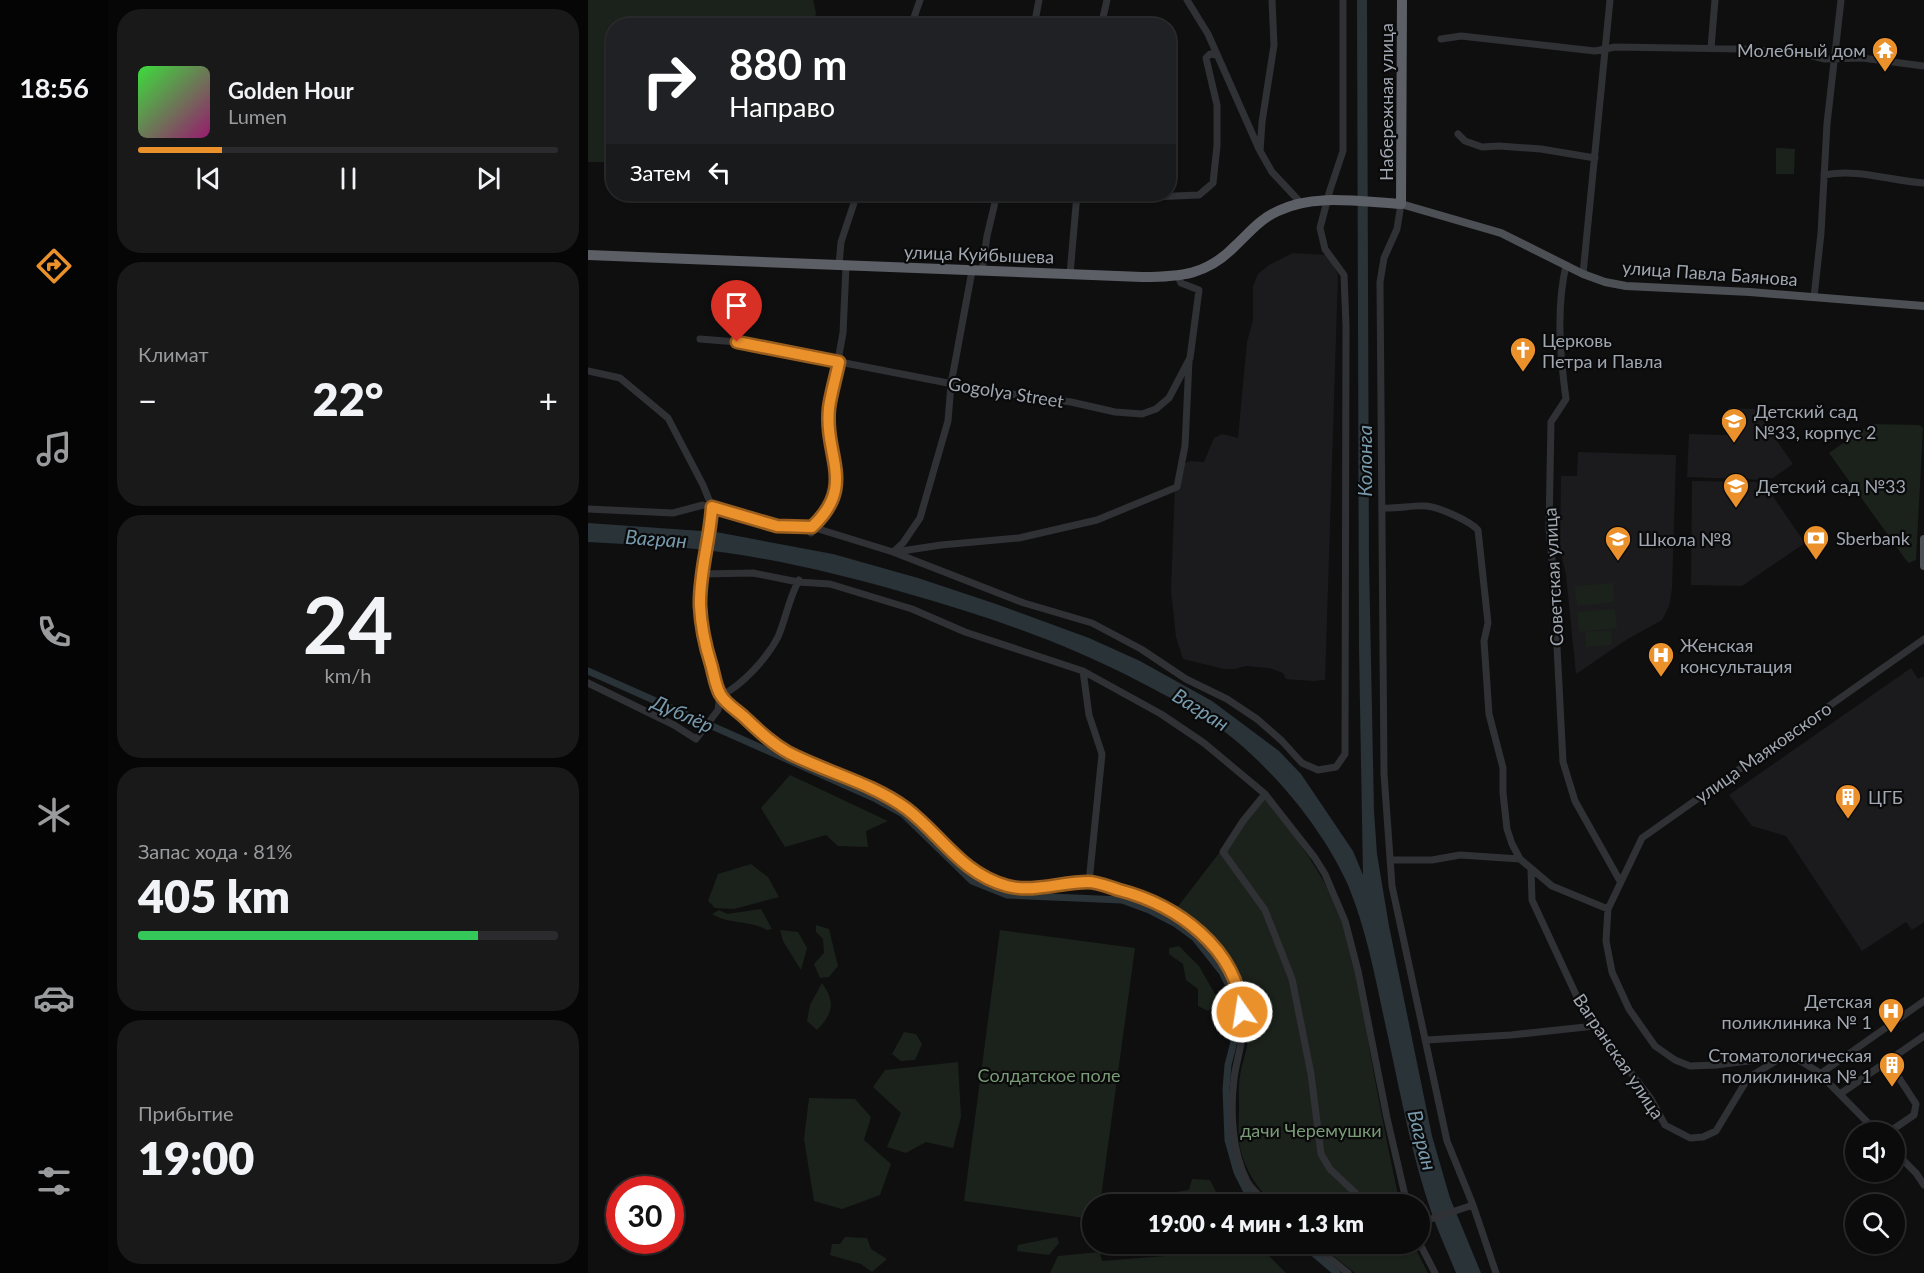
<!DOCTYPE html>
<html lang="ru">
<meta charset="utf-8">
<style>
:root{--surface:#0b0b0c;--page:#19191a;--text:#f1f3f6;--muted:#9a9b9d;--line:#2b2b2d;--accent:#eb912c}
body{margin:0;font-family:Lato,sans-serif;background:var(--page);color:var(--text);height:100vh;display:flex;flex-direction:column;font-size:22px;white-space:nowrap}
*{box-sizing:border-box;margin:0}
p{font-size:20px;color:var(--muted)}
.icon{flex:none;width:33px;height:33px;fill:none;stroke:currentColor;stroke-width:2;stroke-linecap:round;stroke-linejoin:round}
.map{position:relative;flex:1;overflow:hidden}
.panel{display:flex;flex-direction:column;gap:9px;padding:9px;background:#060607;width:480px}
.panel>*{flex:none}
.guide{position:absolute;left:18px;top:18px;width:570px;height:183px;border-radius:24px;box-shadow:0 2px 4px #0004,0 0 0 2px var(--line);background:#202124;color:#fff;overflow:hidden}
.fabs{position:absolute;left:1257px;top:1122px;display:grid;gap:12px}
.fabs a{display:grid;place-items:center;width:60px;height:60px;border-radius:50%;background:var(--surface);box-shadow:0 2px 4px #0004,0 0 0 2px var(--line);font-size:30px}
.speed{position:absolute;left:18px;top:1176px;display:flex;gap:12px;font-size:30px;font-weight:700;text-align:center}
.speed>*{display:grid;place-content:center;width:78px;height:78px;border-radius:50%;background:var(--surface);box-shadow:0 2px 4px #0004,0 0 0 2px var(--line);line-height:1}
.speed .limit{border:9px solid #d22;background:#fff;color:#111}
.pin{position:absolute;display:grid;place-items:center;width:51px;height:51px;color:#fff;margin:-62px -26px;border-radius:50% 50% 50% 0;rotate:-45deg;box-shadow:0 0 6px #0007}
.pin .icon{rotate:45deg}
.me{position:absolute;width:66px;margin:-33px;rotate:347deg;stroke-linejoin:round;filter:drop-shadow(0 0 4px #0008)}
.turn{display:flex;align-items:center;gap:21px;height:126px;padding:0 24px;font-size:27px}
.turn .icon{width:78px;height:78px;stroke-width:2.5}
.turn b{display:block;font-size:42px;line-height:51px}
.then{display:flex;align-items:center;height:57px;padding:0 24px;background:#0003;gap:12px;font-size:22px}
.big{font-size:45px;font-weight:800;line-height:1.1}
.panel .tile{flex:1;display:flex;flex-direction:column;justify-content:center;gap:9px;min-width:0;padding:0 21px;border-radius:24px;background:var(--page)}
.panel .dial{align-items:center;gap:0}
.dial b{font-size:78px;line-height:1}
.song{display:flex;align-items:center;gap:18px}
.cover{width:72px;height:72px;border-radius:9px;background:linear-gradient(135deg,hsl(120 70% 55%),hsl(320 70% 35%))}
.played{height:6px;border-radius:3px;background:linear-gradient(90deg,var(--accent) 20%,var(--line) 20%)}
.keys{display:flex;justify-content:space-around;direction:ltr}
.heat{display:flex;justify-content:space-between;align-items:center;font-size:33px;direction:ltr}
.charge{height:9px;border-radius:4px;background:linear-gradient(90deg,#34c759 81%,var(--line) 0)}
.trip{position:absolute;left:494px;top:1194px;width:348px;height:60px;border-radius:30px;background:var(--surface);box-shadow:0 2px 4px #0004,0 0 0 2px var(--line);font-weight:800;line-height:60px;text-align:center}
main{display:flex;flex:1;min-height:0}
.menu{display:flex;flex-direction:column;width:108px;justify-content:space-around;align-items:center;background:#040405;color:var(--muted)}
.menu .icon{width:42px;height:42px}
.menu .selected{color:var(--accent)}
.menu b{font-size:27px;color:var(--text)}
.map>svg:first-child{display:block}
.built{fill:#1b1b1d}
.green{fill:#1b221b}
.water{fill:#293338}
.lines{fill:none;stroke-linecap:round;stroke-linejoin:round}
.canal{stroke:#293338;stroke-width:7}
.minor{stroke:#303135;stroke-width:7}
.major{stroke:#4c4f54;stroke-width:8}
.highway{stroke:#5c6066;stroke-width:10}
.route-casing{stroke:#995e1d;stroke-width:15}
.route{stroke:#eb912c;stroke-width:10}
.labels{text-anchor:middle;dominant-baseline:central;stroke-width:4.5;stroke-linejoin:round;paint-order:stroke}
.poi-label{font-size:18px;fill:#a0a7b1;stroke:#0a0a0b;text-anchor:start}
.street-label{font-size:18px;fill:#a0a7b1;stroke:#0a0a0b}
.park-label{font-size:18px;fill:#7a9b77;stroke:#0a0a0b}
.water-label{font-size:20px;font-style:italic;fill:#779aac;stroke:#0a0a0b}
</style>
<main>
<nav class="menu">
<b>18:56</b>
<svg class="icon selected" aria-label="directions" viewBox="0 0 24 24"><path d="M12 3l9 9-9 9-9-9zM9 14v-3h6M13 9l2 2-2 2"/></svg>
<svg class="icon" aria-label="music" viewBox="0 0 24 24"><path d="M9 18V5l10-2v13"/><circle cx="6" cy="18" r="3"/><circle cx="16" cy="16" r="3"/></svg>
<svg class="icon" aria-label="phone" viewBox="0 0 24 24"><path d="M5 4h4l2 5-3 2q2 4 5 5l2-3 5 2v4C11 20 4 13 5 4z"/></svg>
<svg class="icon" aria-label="climate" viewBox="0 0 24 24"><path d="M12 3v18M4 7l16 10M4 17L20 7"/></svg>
<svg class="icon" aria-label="car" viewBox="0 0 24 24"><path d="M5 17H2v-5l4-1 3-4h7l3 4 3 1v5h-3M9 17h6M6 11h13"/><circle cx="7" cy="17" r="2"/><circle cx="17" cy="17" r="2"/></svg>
<svg class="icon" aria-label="filters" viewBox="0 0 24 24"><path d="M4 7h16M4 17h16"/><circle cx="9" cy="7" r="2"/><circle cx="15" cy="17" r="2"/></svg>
</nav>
<section class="panel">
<div class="tile">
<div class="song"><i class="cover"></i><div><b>Golden Hour</b><p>Lumen</p></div></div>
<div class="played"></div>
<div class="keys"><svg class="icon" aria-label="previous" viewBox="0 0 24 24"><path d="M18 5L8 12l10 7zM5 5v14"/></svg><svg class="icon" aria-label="pause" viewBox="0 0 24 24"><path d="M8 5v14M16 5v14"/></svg><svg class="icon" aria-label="next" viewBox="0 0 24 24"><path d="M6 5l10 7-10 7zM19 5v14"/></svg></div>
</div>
<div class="tile"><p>Климат</p>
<div class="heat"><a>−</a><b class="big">22°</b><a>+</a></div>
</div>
<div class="tile dial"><b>24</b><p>km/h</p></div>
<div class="tile"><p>Запас хода · 81%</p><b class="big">405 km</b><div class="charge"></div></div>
<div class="tile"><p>Прибытие</p><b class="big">19:00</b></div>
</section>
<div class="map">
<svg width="1336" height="1273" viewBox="0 0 1336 1273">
<rect width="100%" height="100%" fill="#0f0f10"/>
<path class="built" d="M705 253 740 255 750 275 737 680 725 681 698 679 695 673 681 668 658 666 647 669H636L595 659 588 637 583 591 587 484 591 465 602 461 616 462 626 438 634 434 650 438 659 342 665 320V286L670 274 681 265Z
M1140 408 1167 409 1205 464 1185 478 1175 480 1099 477 1101 434 1139 435Z
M990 452 1088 455 1084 589 1081 606 1074 620 1038 640 988 674 978 575 972 549 973 476H989Z
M1104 481 1175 482 1217 543 1154 586 1103 585Z
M1323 668 1330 679 1335 676 1336 678V922L1324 930 1318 922 1274 951 1198 836 1164 826 1141 795Z"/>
<path class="green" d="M0 0H225L228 13 226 25 26 26 25 162H0Z
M1188 148 1207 149 1206 174H1188Z
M1283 424 1331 425 1335 428 1328 560 1321 563 1318 560 1241 453Z
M1025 583 1026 602 989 606 987 586Z
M1027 609 1029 628 991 632 989 612Z
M1023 630 1024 645 998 647 997 632Z
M202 775 300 821 278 831 280 847 250 846 238 835 197 847 173 808Z
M675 796C698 826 722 855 740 889 765 934 774 1001 782 1052 791 1103 801 1154 812 1204H686C668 1188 654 1165 651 1141 650 1130 651 1119 651 1108 651 1098 650 1087 652 1076 654 1063 660 1049 660 1035 661 978 632 941 588 909Z
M163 864 180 877 191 897 146 909 127 908 120 901 130 874Z
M173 909 184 929 179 930C162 920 142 925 124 914L131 910 139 914Z
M228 925 241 929 250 966 241 977 232 978 226 964 236 953 235 939 228 932Z
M192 930 210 932 219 948 213 970 195 941Z
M412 930 547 948 512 1204H504V1219L376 1201Z
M591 946 611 966 632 1003 620 1011 610 1006V989L598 980 595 964 581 954V948Z
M234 983C248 1003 245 1013 229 1030L219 1021 222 1005Z
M316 1032 328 1034 334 1044 327 1060 313 1061 304 1054Z
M370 1062 373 1117 365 1148 338 1142 318 1153 299 1147 313 1113 285 1087 297 1070Z
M221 1098 267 1099 283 1117 276 1140 303 1164 292 1195 254 1209 226 1201 216 1139Z
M604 1179 622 1180 634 1204H582L587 1192 601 1190Z
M257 1237 279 1238 283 1249 299 1259 284 1272 273 1264 242 1255 244 1244H252Z
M469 1237 471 1243 461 1255 429 1251 430 1245Z
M575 1244H669L698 1273H462L470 1256 512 1252 514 1261 577 1256Z
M730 1244H825L840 1273H767Z"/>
<path class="water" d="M769 0H779L781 561 786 811 789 854 801 926 844 1136 862 1198 893 1273H868C860 1253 851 1234 844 1214 825 1160 814 1102 802 1046 790 993 781 936 760 885 735 829 685 769 637 732 612 712 582 698 554 683 480 644 402 617 321 594 262 577 202 562 140 553 94 546 47 545 0 542V523L128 532 245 554 330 578 408 604 501 638 552 661 624 701 691 751 713 774 765 851 775 875 771 649Z"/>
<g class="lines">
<path class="canal" d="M0 671 286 798 315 814 384 881 419 895 534 900 561 910 588 924 607 938 634 972 643 990 648 1011 649 1030 640 1065 638 1089 640 1140 649 1172 660 1194 670 1204
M715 1244 749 1273"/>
<path class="minor" d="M599 0 620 34 671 149
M684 0 686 45 674 122 672 151 684 172 713 203
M323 26 332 0
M446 26 451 0
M513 26 519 0
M853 39 873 36 1007 51 1027 47 1154 49 1216 54 1237 59 1274 58 1336 66
M1123 48 1127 0
M870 134 877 141 894 147 911 146 953 149 1007 158
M1236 175C1270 168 1302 181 1336 183
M547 194 564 197 611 195 625 183 629 146V105L618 58 622 54 629 55
M813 204 809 229 796 258 792 282 796 774 804 886 859 1141 885 1205 908 1273
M251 265 253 242 269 194
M978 265C968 309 972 354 978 399L963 422 961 529 965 570 975 762 987 801 1032 881
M394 271 399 236 409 194
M482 274 489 194
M995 274 1022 0
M1226 297 1233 233 1239 124 1253 0
M112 339 149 342 401 391 483 402 527 412 554 414 568 409 581 398 602 358 611 290 593 283 590 276
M0 371 32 378 80 418 115 485 124 507 112 605 115 635 132 696 130 710 108 739 86 725 0 683
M794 508C809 509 824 505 838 506 851 507 882 521 890 530L900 623 896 641 901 714 915 768V793L919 829 924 844 932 859
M0 509 85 513 115 505 189 526 224 527 305 552 436 603 504 623 553 649 598 679 639 699 669 719 694 741 714 763 730 770 748 767 757 754 758 326 756 275 737 249 732 228 742 190 755 151V0
M223 533 224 527 237 515 248 493 249 472 243 438 241 409 255 333 258 266
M305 552 315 543 332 518 360 421 363 384 384 271
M307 552 353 545 431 538 509 520 589 487 597 446 601 361
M115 574 165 573 210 582 242 584 324 609 377 632 495 671 573 714 616 743 677 794 727 858 737 874 757 921 770 971 799 1118 819 1204
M495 671 501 715 514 754 501 882
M132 696C154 716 176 740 202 753 241 772 286 783 320 810 354 837 374 874 419 886 447 893 473 881 500 882 507 882 515 886 522 887 554 896 586 908 611 930 638 954 655 990 655 1026 655 1043 648 1061 646 1079 642 1111 644 1152 659 1181 663 1189 673 1197 680 1204
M132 696C154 686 179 658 190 637 198 618 201 598 211 580
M677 794 655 821 635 852 677 910 704 979 723 1074 733 1154 742 1169 779 1204
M803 860H844L872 855 932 859 964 886 1020 909
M943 869 944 900 990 999 1007 1026 1063 1099 1077 1125 1102 1138 1115 1137 1128 1131 1160 1078 1191 1059
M838 1040 923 1035 1007 1026
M1300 1061 1328 1104 1326 1115 1301 1132
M1232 1074 1336 1001
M1252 1094 1336 1036
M1289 1132 1229 1071 1209 1059 1193 1057 1128 1065 1102 1066 1087 1060 1067 1046 1041 1009 1024 972 1018 941 1020 909 1054 838 1336 639
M1306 1151 1328 1173 1336 1185
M831 1223 885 1205
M831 1242 847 1273
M724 1244 760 1273"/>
<path class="major" d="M813 204 913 233 995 274 1017 282 1038 286 1162 292 1336 306
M1336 539V566"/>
<path class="highway" d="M0 255 554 277C593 277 619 275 647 246 661 233 672 219 690 211 726 193 774 202 813 204L814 0"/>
</g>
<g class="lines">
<g class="route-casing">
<path id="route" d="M149 342 251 362C248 377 243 393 241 408 236 457 269 485 224 527L189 526 124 507C122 540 111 573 112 606 113 626 117 645 123 664 126 674 127 685 132 694 136 702 148 710 155 716 169 729 183 743 201 753 240 773 284 783 319 809 354 836 373 873 419 886 446 893 473 882 500 882 510 882 521 887 531 890 589 905 649 948 654 1012"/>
</g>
<use href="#route" class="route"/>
</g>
<defs>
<g id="temple-pin" transform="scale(1.35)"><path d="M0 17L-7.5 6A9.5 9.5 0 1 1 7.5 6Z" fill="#eb912c" stroke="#0a0a0b"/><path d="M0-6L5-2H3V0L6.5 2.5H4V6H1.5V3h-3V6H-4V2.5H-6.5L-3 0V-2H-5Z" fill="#fff"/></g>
<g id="church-pin" transform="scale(1.35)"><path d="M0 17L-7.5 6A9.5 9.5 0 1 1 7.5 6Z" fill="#eb912c" stroke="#0a0a0b"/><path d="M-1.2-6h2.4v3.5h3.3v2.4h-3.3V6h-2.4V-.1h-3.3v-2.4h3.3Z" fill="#fff"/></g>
<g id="school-pin" transform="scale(1.35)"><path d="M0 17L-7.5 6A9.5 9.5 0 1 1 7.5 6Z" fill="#eb912c" stroke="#0a0a0b"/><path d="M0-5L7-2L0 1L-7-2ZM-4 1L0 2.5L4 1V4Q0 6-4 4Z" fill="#fff"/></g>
<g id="bank-pin" transform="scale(1.35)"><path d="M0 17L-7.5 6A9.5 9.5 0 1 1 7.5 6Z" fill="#eb912c" stroke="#0a0a0b"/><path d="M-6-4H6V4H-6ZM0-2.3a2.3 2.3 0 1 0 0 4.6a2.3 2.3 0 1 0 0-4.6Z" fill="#fff"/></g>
<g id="hospital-pin" transform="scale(1.35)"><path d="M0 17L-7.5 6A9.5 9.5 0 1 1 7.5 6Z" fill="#eb912c" stroke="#0a0a0b"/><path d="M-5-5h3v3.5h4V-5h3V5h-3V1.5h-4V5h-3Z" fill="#fff"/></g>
<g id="building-pin" transform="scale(1.35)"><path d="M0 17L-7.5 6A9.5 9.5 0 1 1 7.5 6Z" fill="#eb912c" stroke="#0a0a0b"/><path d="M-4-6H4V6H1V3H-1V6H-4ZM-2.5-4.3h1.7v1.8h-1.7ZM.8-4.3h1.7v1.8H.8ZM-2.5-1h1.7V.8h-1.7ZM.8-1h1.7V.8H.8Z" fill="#fff"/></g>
</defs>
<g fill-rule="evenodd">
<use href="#temple-pin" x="1297" y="50"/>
<use href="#church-pin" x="935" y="350"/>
<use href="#school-pin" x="1146" y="421"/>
<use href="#school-pin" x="1148" y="486"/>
<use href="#bank-pin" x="1228" y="538"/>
<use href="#school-pin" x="1030" y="539"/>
<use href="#hospital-pin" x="1073" y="655"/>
<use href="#building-pin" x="1260" y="797"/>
<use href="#hospital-pin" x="1303" y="1011"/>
<use href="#building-pin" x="1304" y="1065"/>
</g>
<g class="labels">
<g class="poi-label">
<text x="1278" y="50" text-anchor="end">Молебный дом</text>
<text x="954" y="340">Церковь<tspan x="954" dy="21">Петра и Павла</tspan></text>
<text x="1166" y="411">Детский сад<tspan x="1166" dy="21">№33, корпус 2</tspan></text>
<text x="1168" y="486">Детский сад №33</text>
<text x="1248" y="538">Sberbank</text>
<text x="1050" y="539">Школа №8</text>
<text x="1092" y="645">Женская<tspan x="1092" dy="21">консультация</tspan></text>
<text x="1280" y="797">ЦГБ</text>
<text x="1284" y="1001" text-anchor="end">Детская<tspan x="1284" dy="21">поликлиника № 1</tspan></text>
<text x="1284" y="1055" text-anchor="end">Стоматологическая<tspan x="1284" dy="21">поликлиника № 1</tspan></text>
</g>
<g class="street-label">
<text transform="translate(798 102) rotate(-90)">Набережная улица</text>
<text transform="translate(391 254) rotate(2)">улица Куйбышева</text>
<text transform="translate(1122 273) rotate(4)">улица Павла Баянова</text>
<text transform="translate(418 392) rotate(9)">Gogolya Street</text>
<text transform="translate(965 577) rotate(-93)">Советская улица</text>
<text transform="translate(1175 752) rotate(-35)">улица Маяковского</text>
<text transform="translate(1031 1056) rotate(56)">Вагранская улица</text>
</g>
<g class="park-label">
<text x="461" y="1075">Солдатское поле</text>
<text x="723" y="1130">дачи Черемушки</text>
</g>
<g class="water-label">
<text transform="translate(776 461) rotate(-90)">Колонга</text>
<text transform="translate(68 538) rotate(4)">Вагран</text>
<text transform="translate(613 709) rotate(32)">Вагран</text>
<text transform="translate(95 713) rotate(24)">Дублёр</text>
<text transform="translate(835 1140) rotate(75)">Вагран</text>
</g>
</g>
</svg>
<div class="fabs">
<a><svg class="icon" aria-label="sound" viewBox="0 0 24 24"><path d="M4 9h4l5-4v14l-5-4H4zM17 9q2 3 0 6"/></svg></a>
<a><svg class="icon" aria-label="search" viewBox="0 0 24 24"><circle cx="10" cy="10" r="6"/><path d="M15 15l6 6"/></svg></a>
</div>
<div class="speed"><div class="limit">30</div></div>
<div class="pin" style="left:149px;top:342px;background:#d93025"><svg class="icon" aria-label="arrive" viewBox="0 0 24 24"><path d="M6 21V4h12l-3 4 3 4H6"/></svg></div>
<svg class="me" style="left:654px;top:1012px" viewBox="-20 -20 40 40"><circle r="17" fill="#eb912c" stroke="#fff" stroke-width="3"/><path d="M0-11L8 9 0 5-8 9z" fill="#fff"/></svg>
<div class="trip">19:00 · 4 мин · 1.3 km</div>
<div class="guide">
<div class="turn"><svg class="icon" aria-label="right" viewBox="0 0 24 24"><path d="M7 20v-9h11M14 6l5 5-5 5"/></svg><div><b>880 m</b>Направо</div></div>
<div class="then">Затем<svg class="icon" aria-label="left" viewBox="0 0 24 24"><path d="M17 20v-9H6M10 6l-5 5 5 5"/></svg></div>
</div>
</div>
</main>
